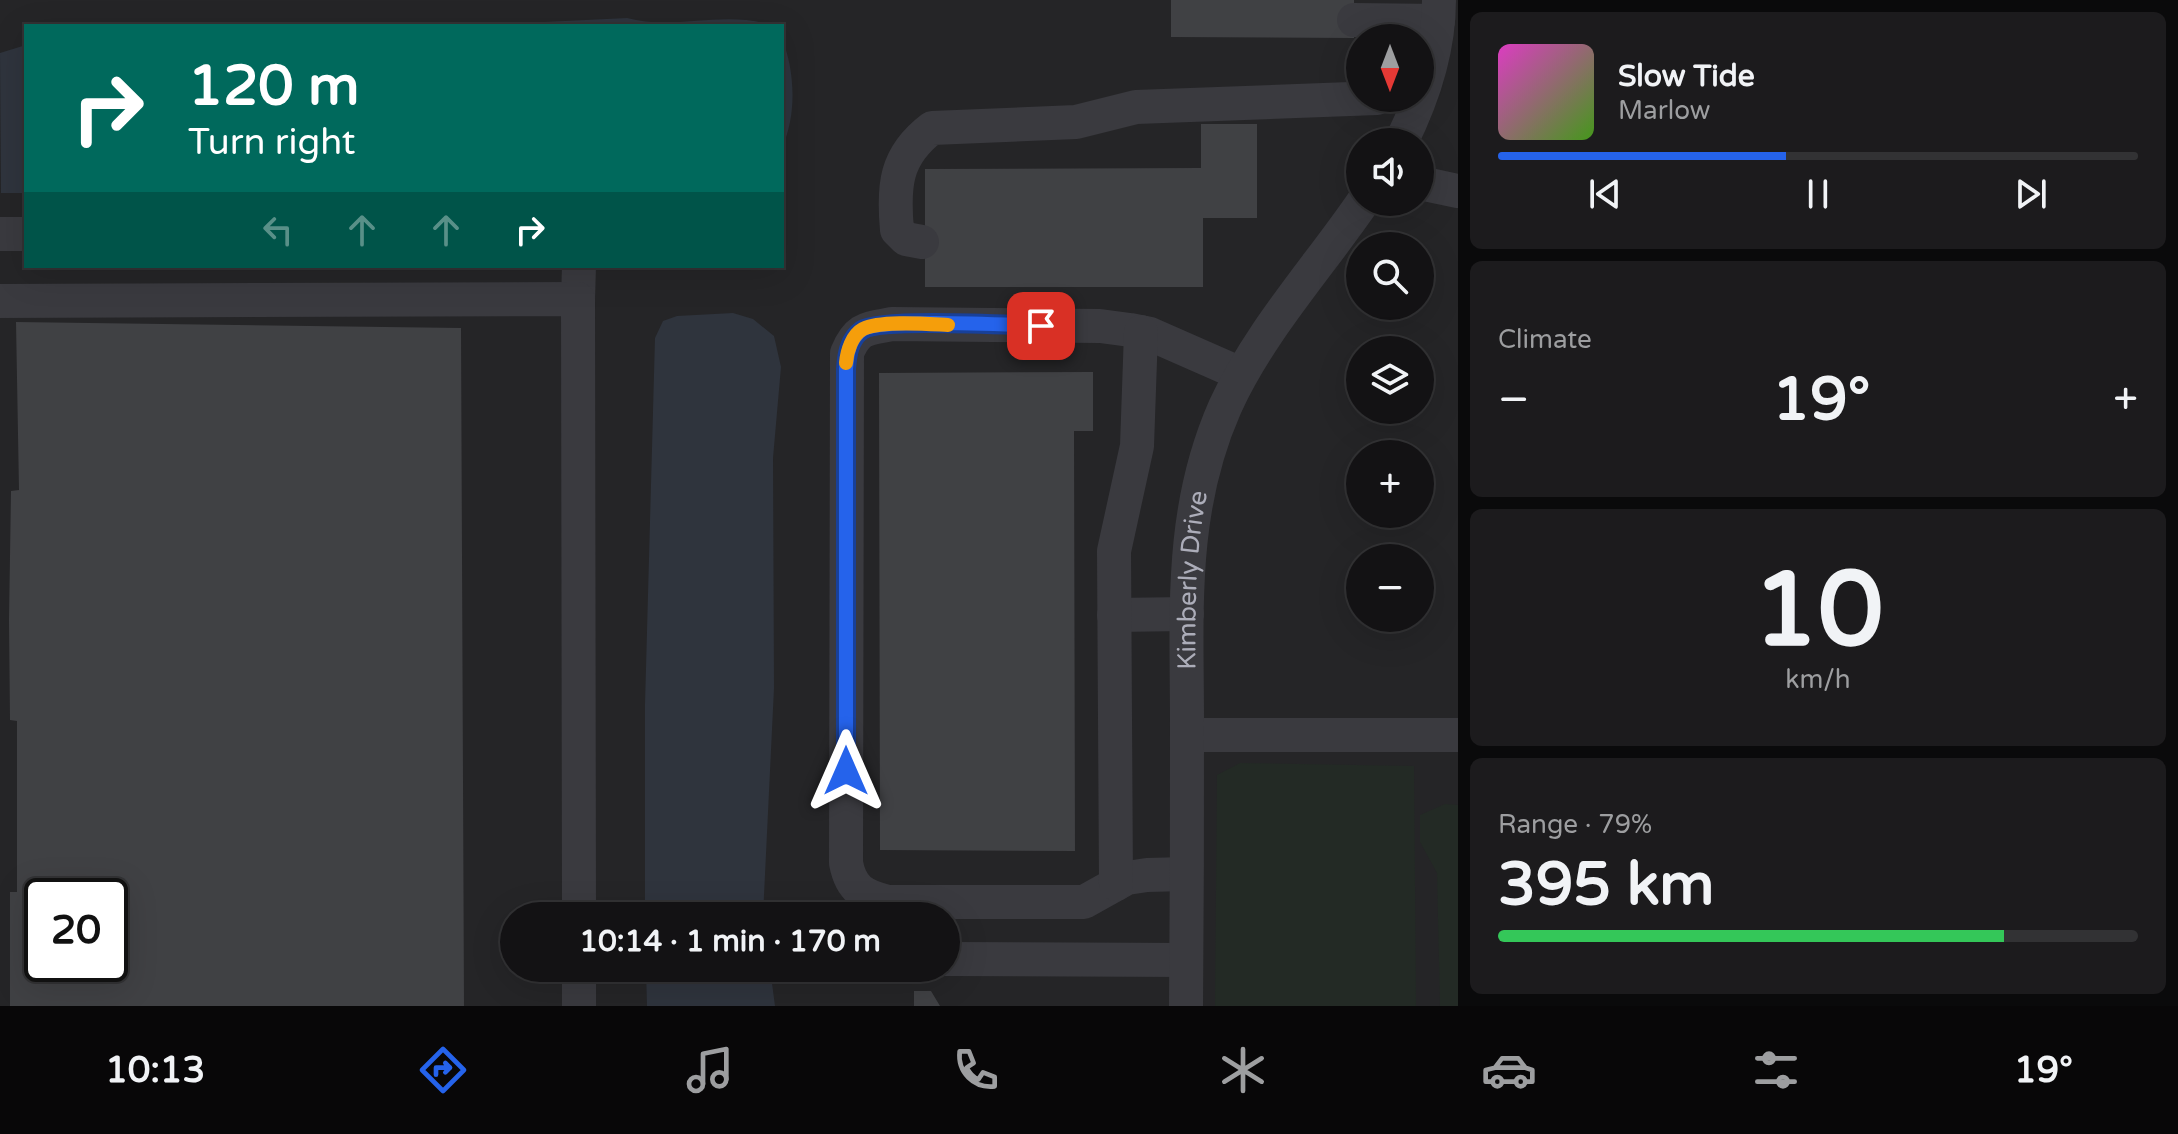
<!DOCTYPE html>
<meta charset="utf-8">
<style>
:root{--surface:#131214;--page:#1c1b1d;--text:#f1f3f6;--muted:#9d9ea0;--line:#323234;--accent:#2563eb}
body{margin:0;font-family:"Varela Round",sans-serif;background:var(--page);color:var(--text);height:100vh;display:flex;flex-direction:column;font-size:30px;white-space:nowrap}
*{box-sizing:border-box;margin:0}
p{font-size:26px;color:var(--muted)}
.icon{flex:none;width:44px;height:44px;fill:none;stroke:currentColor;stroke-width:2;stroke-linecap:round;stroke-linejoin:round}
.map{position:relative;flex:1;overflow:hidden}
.side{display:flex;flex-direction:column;gap:12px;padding:12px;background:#0a0a0b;width:720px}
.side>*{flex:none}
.top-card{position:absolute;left:24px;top:24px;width:760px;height:244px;border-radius:0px;box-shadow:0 8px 32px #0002,0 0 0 2px var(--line);background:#00695c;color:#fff;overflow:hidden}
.needle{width:52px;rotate:180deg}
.buttons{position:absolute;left:1346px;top:24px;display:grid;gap:16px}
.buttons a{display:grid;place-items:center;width:88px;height:88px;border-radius:50%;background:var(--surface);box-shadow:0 8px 32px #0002,0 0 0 2px var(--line);font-size:40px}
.speed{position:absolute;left:24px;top:878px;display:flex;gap:16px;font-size:40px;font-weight:700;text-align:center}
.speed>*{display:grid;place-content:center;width:104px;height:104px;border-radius:50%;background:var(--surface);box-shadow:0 8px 32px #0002,0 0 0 2px var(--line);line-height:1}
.speed .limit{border:4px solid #111;border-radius:12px;background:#fff;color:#111}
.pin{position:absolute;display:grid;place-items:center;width:68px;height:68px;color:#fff;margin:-34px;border-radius:16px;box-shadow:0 4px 12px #0006}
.me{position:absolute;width:88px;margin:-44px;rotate:0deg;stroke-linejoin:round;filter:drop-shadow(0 0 6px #0008)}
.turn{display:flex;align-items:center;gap:28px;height:168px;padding:0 32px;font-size:36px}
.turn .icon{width:104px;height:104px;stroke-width:2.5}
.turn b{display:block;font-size:56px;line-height:68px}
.lanes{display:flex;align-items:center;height:76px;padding:0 32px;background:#0003;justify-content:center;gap:40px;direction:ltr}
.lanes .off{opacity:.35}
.big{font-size:60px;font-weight:700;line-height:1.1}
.side .tile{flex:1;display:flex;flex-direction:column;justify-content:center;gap:12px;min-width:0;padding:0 28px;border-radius:12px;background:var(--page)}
.side .dial{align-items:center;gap:0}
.dial b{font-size:104px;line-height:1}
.song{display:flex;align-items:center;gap:24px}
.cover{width:96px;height:96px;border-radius:12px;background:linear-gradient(135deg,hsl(310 70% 55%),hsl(100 70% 35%))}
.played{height:8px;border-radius:4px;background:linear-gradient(90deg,var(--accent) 45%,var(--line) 45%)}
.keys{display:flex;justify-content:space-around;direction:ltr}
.heat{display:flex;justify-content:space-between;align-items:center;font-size:44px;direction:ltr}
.charge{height:12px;border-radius:6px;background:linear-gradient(90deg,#34c759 79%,var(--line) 0)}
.trip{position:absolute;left:500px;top:902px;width:460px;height:80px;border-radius:40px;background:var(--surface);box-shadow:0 8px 32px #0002,0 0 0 2px var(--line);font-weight:700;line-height:80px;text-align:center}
.dock{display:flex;height:128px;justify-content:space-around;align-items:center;background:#080708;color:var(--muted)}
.dock .icon{width:56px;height:56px}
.dock .current{color:var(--accent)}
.dock b{font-size:36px;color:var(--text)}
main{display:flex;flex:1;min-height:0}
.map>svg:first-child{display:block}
.built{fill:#252527;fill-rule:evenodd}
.green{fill:#232a25}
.water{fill:#2f343d}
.building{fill:#404144;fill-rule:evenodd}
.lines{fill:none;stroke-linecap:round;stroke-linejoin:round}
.minor{stroke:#3a3a3f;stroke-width:34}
.route-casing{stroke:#184099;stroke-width:20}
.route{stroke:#2563eb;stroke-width:14}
.slow{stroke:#f59e0b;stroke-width:14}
.labels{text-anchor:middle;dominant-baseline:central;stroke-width:8;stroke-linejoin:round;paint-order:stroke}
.street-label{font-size:26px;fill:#acadb9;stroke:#141315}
</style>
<main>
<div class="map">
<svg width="1458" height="1006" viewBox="0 0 1458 1006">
<rect width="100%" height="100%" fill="#19181a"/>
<path class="built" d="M0 0H1458V1006H0ZM26 26H782V266H26ZM1360 38H1420V98H1360ZM1360 142H1420V202H1360ZM1360 246H1420V306H1360ZM1360 350H1420V410H1360ZM1360 454H1420V514H1360ZM1360 558H1420V618H1360ZM42 896H110V964H42ZM514 916H946V968H514Z"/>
<path class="green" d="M1240 763 1414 766 1416 1006H1215L1217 775Z
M1445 804 1458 805V1006H1440L1437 873 1420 842V815Z"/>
<path class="water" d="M627 18C675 31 726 9 773 26H458Z
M782 39C795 70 797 116 782 147Z
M26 45V193H1L0 53Z
M733 313 753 319 774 336 781 367 773 458 774 688 763 916H645V705L655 338 663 321 677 316Z
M646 968H770L775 1006H647Z"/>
<path class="building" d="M1171 0H1354V38L1171 37Z
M1201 124H1257V218H1203V287H925V169L1201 168Z
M16 322 461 328 464 1006H10V892H17V721L10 720 9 621 11 491 19 490ZM42 896H110V964H42Z
M1093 372V431H1074L1075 851 880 850 879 373Z
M914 991H931L940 1006H914Z"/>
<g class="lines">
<g class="minor">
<path d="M1354 20 1438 21"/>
<path d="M1401 142C1423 98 1439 50 1439 0"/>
<path d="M1420 183 1458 191"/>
<path d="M0 234H26"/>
<path d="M922 242 906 239 897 230C893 186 895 156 932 128L1076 122 1136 107 1377 98"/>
<path d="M578 299 579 266"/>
<path d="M0 301 578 299 579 916"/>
<path d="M1114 615 1187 614"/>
<path d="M1187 735H1458"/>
<path d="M1186 874 1147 875 1127 878 1084 902H888C863 896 851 889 846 863L847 353C858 327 867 329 892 324L1100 326 1130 330 1150 334 1241 374"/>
<path d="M1116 884 1114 551 1137 446 1141 332"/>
<path d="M946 959 1186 960"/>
<path d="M579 968V1006"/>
<path id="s1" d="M1186 1006C1187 911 1187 817 1187 722 1187 612 1179 511 1225 407 1259 332 1317 269 1363 202"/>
</g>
</g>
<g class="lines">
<g class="route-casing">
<path id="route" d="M846 771V369C847 355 849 339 862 330 880 318 1011 325 1041 326"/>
</g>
<use href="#route" class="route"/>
<path class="slow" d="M846 363C847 351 852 335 863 329 881 320 928 324 948 325"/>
</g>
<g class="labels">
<g class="street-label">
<text stroke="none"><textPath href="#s1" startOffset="426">Kimberly Drive</textPath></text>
</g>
</g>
</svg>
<div class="buttons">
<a><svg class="needle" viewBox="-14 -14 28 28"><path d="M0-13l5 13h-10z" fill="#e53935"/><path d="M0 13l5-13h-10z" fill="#9d9ea0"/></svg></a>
<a><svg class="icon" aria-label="sound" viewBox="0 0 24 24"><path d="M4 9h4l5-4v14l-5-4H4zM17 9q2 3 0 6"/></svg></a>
<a><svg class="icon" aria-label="search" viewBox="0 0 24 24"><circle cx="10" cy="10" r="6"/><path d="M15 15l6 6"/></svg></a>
<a><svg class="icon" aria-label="layers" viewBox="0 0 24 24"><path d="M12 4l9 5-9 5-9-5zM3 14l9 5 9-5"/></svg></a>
<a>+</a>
<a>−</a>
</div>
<div class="speed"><div class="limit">20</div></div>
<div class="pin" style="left:1041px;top:326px;background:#d93025"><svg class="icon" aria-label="arrive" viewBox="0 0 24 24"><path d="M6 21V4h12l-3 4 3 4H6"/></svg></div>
<svg class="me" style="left:846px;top:771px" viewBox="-20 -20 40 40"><path d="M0-17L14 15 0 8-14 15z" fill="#2563eb" stroke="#fff" stroke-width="4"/></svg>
<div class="trip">10:14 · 1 min · 170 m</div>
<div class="top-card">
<div class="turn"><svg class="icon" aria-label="right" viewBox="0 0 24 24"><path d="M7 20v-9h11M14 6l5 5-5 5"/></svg><div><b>120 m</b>Turn right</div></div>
<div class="lanes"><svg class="icon off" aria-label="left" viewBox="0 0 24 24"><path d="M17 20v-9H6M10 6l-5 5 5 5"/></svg><svg class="icon off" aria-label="ahead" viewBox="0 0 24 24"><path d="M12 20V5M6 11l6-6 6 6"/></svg><svg class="icon off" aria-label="ahead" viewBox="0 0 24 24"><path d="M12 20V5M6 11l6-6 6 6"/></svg><svg class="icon" aria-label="right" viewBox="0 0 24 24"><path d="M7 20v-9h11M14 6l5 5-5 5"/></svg></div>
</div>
</div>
<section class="side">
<div class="tile">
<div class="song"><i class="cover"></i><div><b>Slow Tide</b><p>Marlow</p></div></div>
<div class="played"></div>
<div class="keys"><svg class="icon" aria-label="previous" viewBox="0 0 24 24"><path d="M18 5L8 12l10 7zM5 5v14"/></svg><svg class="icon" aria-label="pause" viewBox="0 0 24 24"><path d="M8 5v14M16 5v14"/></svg><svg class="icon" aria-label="next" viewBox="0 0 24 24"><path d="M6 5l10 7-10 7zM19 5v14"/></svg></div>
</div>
<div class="tile"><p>Climate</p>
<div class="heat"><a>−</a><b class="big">19°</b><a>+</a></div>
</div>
<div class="tile dial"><b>10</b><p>km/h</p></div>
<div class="tile"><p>Range · 79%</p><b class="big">395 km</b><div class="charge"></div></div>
</section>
</main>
<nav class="dock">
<b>10:13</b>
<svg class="icon current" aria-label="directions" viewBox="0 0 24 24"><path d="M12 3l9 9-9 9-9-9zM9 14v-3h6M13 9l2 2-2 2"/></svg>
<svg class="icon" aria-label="music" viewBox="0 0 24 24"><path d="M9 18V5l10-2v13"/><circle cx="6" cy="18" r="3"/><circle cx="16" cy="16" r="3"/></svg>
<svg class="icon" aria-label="phone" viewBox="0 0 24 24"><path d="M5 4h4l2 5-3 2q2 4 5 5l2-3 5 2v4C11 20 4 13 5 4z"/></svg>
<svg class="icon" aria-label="climate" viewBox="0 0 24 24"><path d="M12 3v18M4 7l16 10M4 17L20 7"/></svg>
<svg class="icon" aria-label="car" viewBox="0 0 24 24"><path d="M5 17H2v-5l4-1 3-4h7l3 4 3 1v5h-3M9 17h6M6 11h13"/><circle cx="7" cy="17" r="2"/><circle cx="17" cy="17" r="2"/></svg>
<svg class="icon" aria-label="filters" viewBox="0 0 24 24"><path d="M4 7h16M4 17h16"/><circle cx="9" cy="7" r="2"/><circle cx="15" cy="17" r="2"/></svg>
<b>19°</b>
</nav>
